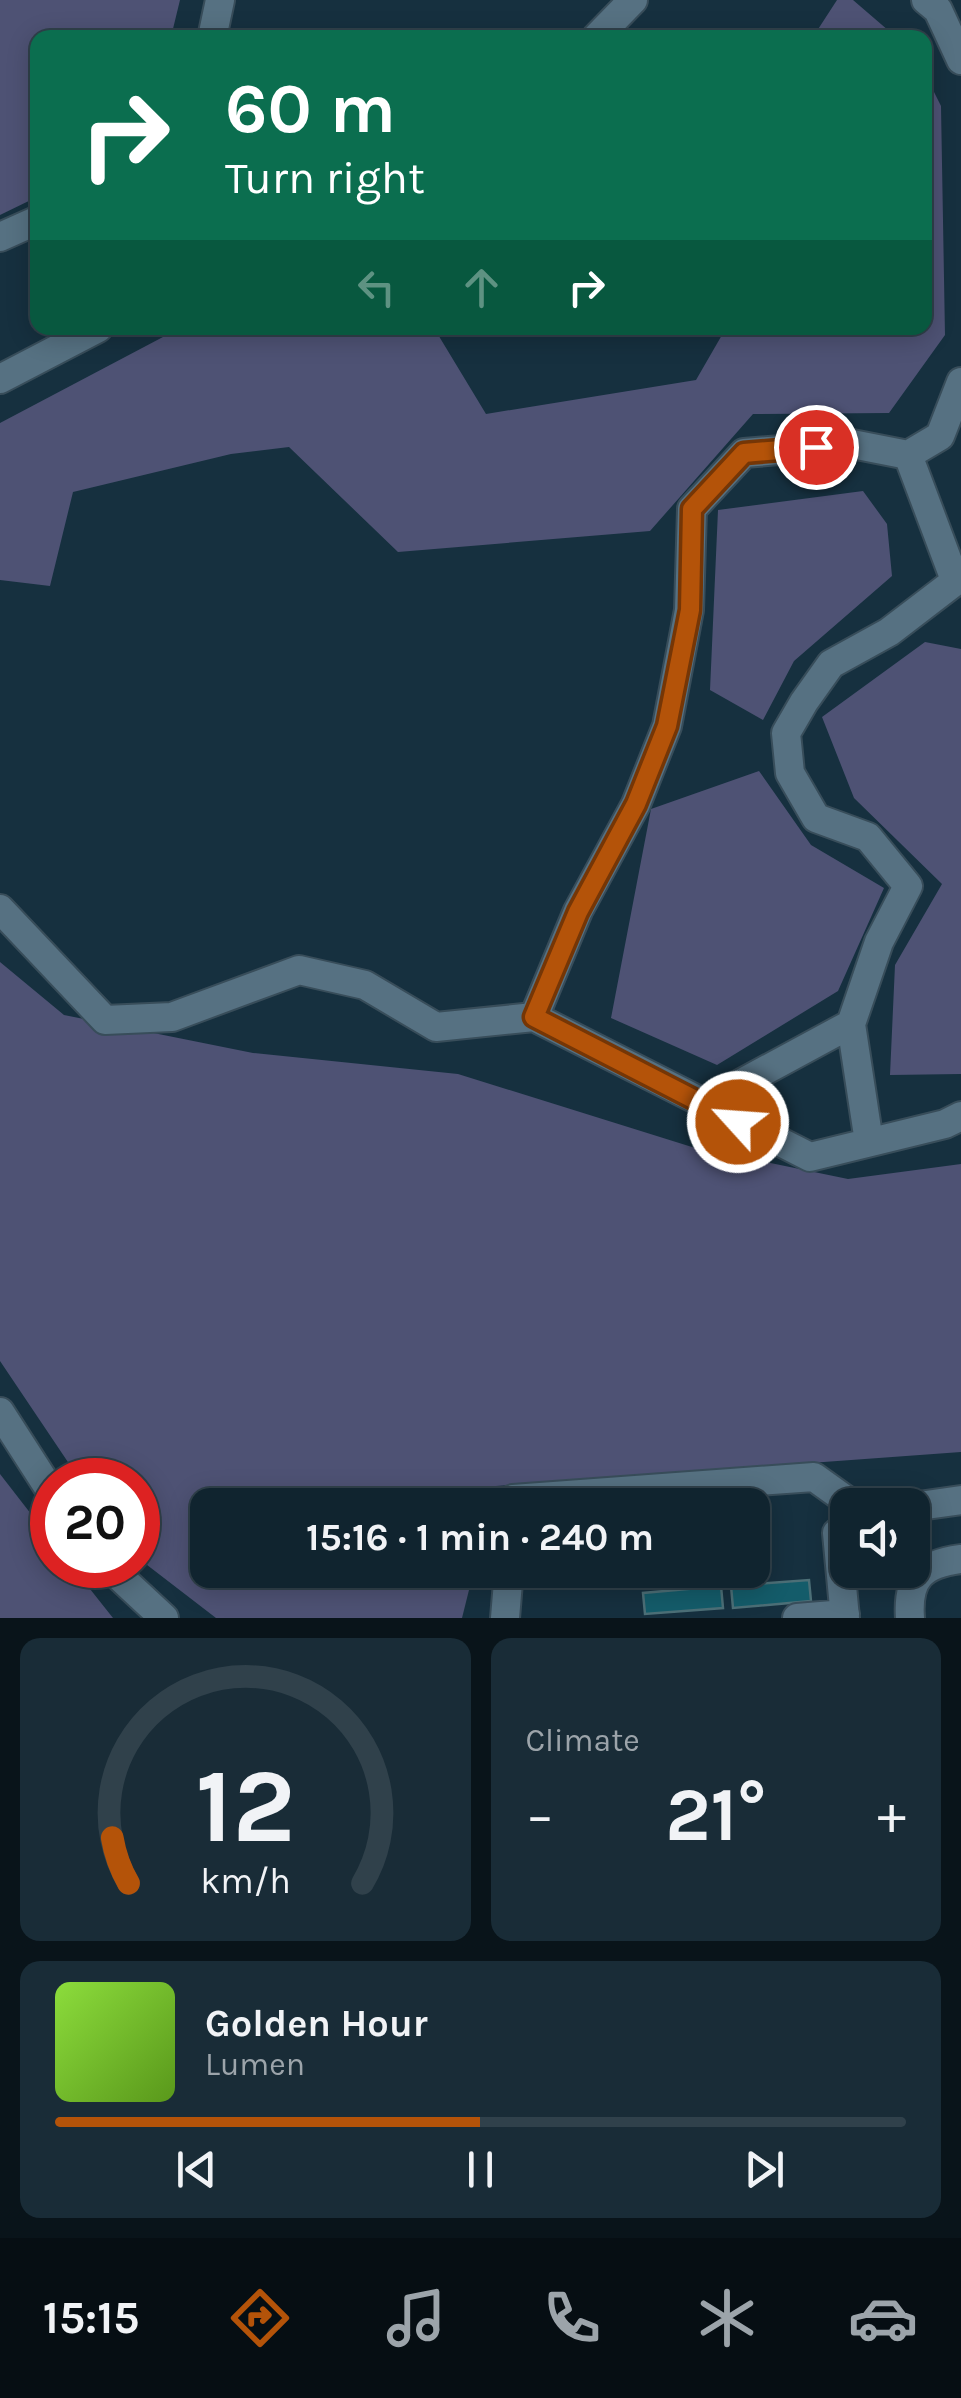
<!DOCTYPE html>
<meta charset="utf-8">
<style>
:root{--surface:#10242f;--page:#192c37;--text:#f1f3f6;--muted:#9ca4aa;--line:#30414b;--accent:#b45309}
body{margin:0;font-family:Karla,sans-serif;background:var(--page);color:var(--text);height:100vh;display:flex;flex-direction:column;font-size:38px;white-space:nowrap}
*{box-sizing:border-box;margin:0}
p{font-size:32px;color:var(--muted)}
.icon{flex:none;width:55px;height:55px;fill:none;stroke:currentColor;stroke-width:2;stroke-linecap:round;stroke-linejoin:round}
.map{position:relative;height:1618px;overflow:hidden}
.side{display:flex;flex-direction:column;gap:20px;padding:20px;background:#09141a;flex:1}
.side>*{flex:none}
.hud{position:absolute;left:30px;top:30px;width:902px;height:305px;border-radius:20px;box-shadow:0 5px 25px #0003,0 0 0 2px var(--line);background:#0b6e4f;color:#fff;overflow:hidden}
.controls{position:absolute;left:830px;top:1488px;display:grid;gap:20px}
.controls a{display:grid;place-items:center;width:100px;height:100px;border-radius:20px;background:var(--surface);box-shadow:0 5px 25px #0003,0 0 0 2px var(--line);font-size:50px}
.speed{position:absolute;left:30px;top:1458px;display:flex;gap:20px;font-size:50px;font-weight:700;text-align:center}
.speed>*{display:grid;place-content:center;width:130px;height:130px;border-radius:50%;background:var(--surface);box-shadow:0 5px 25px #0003,0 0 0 2px var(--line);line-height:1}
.speed .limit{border:15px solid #d22;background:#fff;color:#111}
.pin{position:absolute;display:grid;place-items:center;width:85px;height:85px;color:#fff;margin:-42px;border:5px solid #fff;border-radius:50%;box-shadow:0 2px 10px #0007}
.me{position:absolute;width:110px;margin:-55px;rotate:296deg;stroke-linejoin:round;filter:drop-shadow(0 0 8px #0008)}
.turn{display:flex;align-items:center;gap:35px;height:210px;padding:0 30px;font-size:45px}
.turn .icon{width:130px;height:130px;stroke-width:2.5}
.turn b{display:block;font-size:70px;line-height:85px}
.lanes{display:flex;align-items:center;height:95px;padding:0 30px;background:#0003;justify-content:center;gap:50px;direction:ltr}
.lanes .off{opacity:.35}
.big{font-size:75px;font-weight:700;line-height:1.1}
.side .card{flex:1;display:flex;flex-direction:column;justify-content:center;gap:15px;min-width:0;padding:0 35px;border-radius:20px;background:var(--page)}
.side .dial{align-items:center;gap:0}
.dial svg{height:260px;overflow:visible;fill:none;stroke:var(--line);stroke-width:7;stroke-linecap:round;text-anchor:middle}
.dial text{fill:var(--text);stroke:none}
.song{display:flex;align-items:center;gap:30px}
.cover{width:120px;height:120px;border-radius:15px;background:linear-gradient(135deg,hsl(90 70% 55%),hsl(90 70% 35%))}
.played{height:10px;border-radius:5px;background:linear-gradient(90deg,var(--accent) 50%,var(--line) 50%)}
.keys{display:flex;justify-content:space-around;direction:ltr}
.heat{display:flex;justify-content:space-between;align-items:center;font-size:55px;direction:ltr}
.side .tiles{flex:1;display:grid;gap:20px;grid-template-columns:1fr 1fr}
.card:last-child{grid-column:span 2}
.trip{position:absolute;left:190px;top:1488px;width:580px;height:100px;border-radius:20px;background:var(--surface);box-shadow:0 5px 25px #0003,0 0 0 2px var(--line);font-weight:700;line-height:100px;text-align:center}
.tab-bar{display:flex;height:160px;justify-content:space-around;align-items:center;background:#060e13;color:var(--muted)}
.tab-bar .icon{width:70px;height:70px}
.tab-bar .current{color:var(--accent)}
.tab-bar b{font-size:45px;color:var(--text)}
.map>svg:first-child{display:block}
.green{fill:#4e5274}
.building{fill:#145c6a;stroke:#4c6f77;stroke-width:2.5}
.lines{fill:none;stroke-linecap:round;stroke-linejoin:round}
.minor-casing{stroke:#384d5a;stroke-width:32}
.minor{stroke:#567182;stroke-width:28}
.route-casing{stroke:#753606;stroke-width:25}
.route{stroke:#b45309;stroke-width:18}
</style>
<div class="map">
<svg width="961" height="1618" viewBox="0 0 961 1618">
<rect width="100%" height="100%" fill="#16303f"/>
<path class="green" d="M0 0H180L171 37 38 38 37 197 0 215Z
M837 0H853L896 37H813Z
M925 74 941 106 945 335 889 413 753 414 650 531 398 552 289 447 231 454 73 492 50 586 0 580V423L180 328H434L486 414 696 380 726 328H925Z
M863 491 887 524 892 576 794 661 763 720 710 690 718 510Z
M925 642 961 649V1074L890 1075 895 965 942 884 854 798 822 717Z
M759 771 811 845 884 888 838 991 717 1065 611 1018 651 809Z
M0 962 64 1015 253 1053 458 1074 692 1147 848 1179 961 1164V1452L496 1486 490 1505H208V1570H474L462 1618H216L138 1558V1480H80L0 1361Z
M0 1474 52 1541V1565H71L113 1618H0Z"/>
<path class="building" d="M809 1580 811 1601 733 1608 731 1586Z
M721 1586 723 1608 645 1614 643 1593Z"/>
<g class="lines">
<g class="minor-casing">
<path id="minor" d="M926 0 938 10 961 60
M212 38 220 0
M596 38 633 0
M0 237 38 220
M0 379 98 328
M908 455 955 580
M0 909 105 1020 172 1017 299 970 365 985 436 1027 534 1017 810 1157 945 1124 961 1116
M534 1017 578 911 636 804 667 726 689 610 692 509 744 453 852 444 908 455 940 436 961 382
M703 1104 851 1024
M869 1142 851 1024 879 942 908 886 868 837 816 818 790 773 786 733 804 702 831 664 889 632 961 577
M0 1412 52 1493
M513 1505V1499L814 1477 853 1505
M912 1507 961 1500
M107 1565 164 1618
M505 1618 509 1570
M797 1618 845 1614
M845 1618 837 1533 848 1525
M910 1618C907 1578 922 1564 961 1559"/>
</g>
<use href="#minor" class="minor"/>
</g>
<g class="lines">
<g class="route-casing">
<path id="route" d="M738 1122 534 1017 578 912 636 804 667 726 690 610 692 509 744 453 816 447"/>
</g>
<use href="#route" class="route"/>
</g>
</svg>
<div class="controls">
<a><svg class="icon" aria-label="sound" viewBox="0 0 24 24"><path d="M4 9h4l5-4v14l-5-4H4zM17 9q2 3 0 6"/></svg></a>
</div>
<div class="speed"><div class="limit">20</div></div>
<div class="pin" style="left:816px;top:447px;background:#d93025"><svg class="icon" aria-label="arrive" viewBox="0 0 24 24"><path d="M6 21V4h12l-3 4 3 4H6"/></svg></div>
<svg class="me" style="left:738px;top:1122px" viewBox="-20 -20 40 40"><circle r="17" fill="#b45309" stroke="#fff" stroke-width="3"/><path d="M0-11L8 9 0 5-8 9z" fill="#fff"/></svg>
<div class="trip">15:16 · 1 min · 240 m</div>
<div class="hud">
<div class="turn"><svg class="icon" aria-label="right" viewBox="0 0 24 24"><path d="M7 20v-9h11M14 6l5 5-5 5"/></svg><div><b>60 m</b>Turn right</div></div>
<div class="lanes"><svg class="icon off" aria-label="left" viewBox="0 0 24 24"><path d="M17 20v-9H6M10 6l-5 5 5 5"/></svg><svg class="icon off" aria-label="ahead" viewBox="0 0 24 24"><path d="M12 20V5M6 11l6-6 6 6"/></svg><svg class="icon" aria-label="right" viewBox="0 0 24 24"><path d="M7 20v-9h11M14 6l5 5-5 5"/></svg></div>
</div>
</div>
<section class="side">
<div class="tiles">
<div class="card dial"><svg viewBox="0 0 100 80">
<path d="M14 69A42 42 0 1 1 86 69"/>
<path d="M14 69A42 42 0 0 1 9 55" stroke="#b45309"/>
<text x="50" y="56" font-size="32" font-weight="700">12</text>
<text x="50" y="72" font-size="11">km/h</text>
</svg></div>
<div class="card"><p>Climate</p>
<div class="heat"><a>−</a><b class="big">21°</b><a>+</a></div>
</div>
<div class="card">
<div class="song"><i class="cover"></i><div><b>Golden Hour</b><p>Lumen</p></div></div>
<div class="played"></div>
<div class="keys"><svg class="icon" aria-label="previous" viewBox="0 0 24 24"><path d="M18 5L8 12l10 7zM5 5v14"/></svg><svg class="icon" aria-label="pause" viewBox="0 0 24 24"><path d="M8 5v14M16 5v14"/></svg><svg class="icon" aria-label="next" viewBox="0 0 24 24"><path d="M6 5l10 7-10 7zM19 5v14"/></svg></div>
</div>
</div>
</section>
<nav class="tab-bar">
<b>15:15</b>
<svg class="icon current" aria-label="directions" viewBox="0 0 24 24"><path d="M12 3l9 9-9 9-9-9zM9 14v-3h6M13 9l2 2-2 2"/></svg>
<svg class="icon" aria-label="music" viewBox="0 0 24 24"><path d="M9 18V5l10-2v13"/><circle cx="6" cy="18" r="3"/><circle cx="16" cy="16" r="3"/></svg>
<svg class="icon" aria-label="phone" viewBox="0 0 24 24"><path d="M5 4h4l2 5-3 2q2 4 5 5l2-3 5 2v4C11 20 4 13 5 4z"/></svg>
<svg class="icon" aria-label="climate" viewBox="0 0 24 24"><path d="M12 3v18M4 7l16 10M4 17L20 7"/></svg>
<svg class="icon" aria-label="car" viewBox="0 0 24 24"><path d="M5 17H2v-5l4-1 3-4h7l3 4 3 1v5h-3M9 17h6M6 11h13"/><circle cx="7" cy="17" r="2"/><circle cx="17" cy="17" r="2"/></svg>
</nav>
